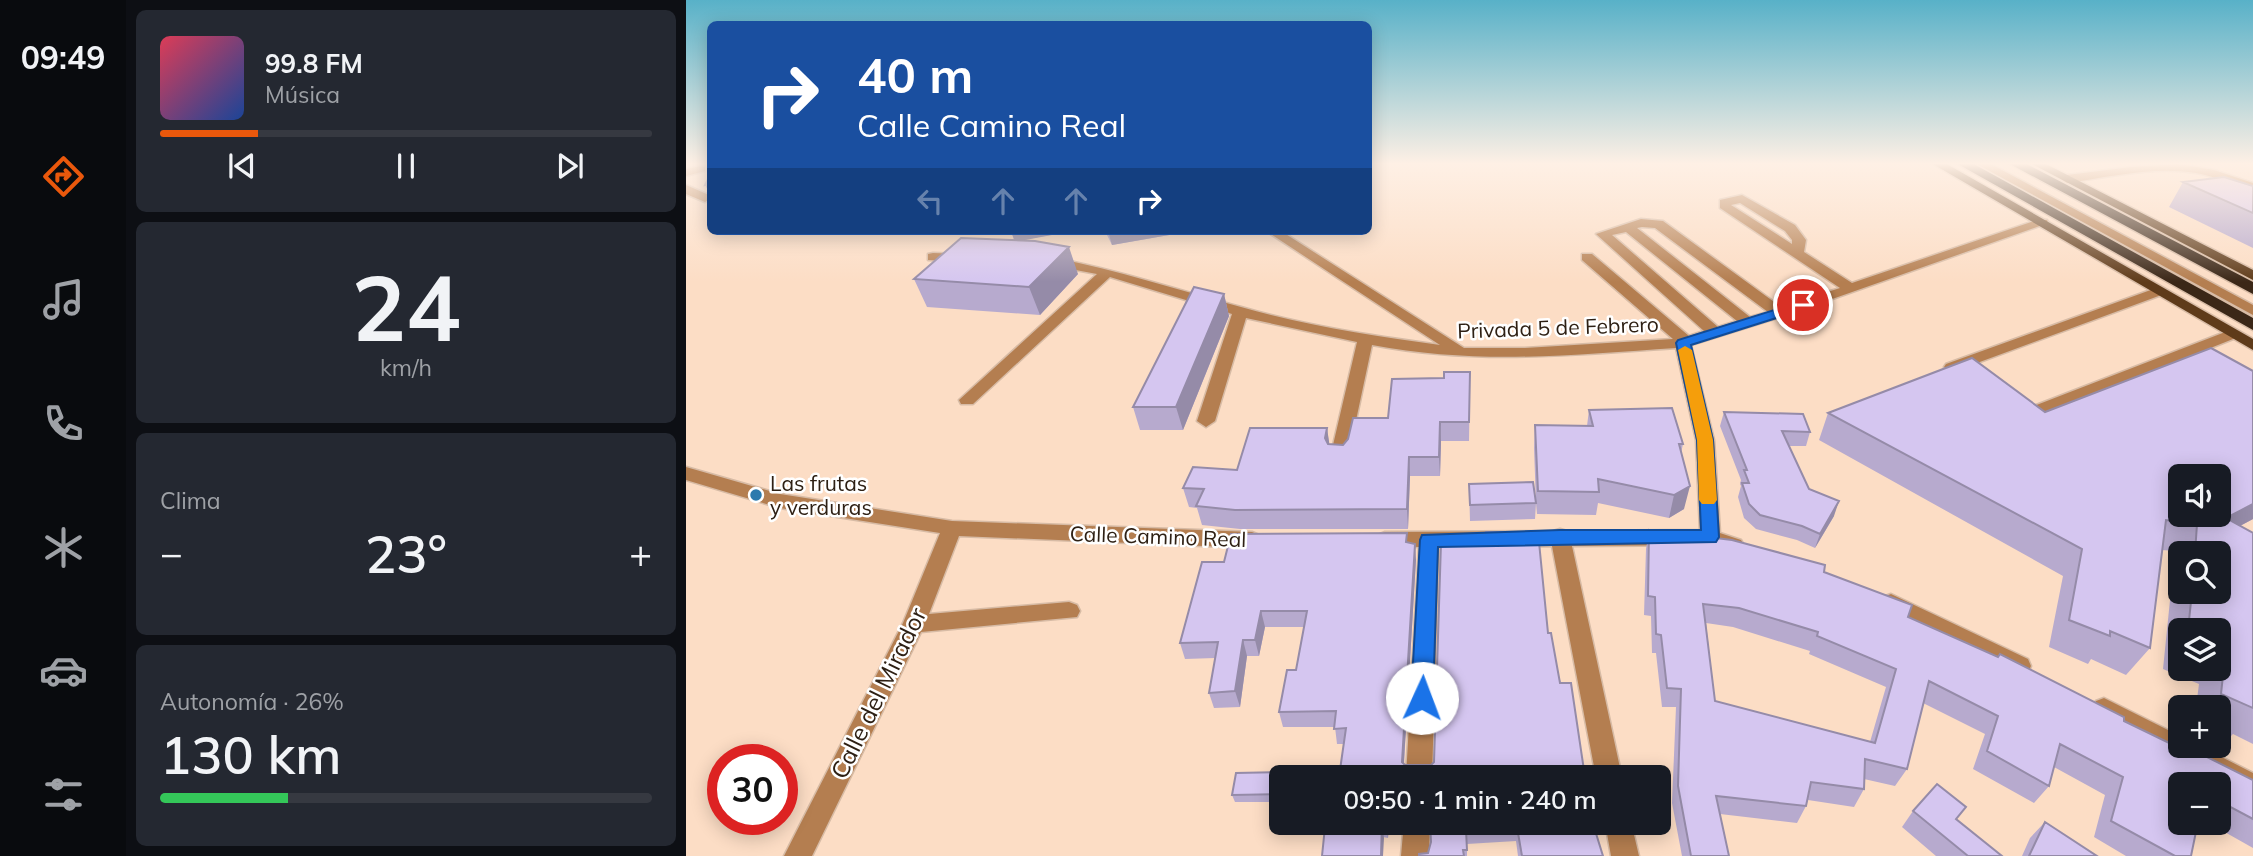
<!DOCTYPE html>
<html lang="es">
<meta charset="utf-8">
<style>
:root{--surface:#171b24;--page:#242831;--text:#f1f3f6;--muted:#9ea1a6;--line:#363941;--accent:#ea580c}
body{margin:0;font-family:Mulish,sans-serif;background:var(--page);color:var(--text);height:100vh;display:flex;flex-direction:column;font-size:26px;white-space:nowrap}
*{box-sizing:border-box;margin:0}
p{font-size:23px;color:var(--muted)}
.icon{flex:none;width:38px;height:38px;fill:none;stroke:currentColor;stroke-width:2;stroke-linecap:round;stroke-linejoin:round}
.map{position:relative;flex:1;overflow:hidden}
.panel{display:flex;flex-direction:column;gap:10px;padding:10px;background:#0d0f14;width:560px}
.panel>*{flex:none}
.top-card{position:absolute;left:21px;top:21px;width:665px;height:214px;border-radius:10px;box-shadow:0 4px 18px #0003;background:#1a4fa0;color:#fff;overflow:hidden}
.controls{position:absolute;left:1482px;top:464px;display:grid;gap:14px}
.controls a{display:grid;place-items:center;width:63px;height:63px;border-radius:10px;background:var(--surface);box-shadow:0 4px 18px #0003;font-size:35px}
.speed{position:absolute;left:21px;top:744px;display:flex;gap:14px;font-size:35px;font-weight:700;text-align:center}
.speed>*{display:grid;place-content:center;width:91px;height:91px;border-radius:50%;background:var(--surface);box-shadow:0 4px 18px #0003;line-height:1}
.speed .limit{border:10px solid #d22;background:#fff;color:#111}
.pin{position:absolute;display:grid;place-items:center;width:60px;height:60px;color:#fff;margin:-30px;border:4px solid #fff;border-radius:50%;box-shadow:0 2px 7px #0007}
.me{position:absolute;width:77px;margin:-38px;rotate:2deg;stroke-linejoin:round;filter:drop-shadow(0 0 5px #0008)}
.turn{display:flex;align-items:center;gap:24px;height:147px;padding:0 35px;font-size:32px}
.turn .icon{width:91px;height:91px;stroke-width:2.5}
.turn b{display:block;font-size:49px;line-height:60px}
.lanes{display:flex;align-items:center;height:66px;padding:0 35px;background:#0003;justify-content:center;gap:35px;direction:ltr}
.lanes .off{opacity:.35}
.big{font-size:52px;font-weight:600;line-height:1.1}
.panel .tile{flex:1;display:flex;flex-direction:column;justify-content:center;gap:10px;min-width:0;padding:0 24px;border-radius:10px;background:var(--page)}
.panel .dial{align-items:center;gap:0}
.dial b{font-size:91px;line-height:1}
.song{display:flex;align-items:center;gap:21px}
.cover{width:84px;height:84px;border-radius:10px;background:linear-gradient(135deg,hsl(350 70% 55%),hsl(220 70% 35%))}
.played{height:7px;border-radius:4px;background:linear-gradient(90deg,var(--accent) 20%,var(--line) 20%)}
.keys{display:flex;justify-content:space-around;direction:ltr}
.heat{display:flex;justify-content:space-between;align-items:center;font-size:38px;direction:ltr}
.charge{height:10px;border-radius:5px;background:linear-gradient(90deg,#34c759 26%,var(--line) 0)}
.trip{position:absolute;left:583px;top:765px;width:402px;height:70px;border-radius:10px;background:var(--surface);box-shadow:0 4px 18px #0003;font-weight:600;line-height:70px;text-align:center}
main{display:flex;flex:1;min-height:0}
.dock{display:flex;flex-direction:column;width:126px;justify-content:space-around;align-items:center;background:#090b0e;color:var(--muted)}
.dock .icon{width:49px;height:49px}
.dock .current{color:var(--accent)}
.dock b{font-size:32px;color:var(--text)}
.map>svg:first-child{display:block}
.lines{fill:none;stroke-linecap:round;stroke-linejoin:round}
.minor-casing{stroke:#d7bba5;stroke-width:3}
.major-casing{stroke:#d7bba5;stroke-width:3}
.highway-casing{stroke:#d7bba5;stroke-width:3}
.minor{fill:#b47e50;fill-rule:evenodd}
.major{fill:#5f3b1a;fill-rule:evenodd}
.highway{fill:#3b2717;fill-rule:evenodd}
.wall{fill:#b7aace;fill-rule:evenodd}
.shaded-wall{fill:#958ba8}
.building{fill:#d5c6f0;stroke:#958ba8;stroke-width:2;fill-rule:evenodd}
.route{fill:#1a73e8;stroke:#114b97;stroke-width:2}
.slow{fill:#f59e0b}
.poi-dot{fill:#2c7aad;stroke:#fff;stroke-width:2.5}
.labels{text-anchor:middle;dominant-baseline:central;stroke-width:5;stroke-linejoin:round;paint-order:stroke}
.street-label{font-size:21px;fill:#2e2014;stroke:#fff}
.poi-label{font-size:21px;fill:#2e2014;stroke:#fff;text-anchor:start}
.near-street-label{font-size:24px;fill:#2e2014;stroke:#fff}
</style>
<main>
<nav class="dock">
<b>09:49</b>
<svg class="icon current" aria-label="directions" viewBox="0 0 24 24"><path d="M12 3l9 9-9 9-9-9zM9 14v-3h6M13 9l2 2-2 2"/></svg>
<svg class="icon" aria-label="music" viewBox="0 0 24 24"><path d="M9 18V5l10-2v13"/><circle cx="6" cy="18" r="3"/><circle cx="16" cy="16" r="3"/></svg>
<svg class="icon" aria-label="phone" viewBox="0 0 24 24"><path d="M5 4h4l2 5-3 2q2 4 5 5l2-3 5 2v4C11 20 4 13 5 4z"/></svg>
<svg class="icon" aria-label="climate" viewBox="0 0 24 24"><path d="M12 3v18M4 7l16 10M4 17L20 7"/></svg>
<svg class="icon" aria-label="car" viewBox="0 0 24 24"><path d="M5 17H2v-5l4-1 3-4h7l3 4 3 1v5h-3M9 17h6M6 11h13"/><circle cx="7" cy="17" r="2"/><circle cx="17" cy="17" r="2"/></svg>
<svg class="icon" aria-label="filters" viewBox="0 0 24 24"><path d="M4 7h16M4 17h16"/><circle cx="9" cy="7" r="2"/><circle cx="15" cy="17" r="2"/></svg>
</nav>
<section class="panel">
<div class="tile">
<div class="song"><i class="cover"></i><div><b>99.8 FM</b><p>Música</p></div></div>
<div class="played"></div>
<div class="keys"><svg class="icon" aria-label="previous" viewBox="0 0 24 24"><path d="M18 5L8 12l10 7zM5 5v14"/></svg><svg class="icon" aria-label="pause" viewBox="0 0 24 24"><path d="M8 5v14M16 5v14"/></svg><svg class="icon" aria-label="next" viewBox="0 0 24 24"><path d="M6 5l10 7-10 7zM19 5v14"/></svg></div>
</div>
<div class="tile dial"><b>24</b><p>km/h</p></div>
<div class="tile"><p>Clima</p>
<div class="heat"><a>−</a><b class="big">23°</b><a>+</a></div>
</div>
<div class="tile"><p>Autonomía · 26%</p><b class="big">130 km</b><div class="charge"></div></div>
</section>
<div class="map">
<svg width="1567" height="856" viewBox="0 0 1567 856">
<rect width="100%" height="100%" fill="#fcddc5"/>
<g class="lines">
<g class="minor-casing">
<path id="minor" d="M1289 163H1303L1567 305V315Z
M1493 164 1528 170 1567 183V191C1548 186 1530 176 1510 173 1468 166 1423 177 1381 183L1375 179 1381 175 1445 167Z
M15 166 19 167V171L0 176V169Z
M0 185 23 195 24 199 19 202 0 194Z
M1056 195 1109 225 1120 240 1118 252 1166 283 1351 220H1361L1362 223 1098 316 1005 345 1028 440 1034 533 1055 540 1058 545 1055 550 1048 553 1023 545 886 546 936 777H910L866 546 753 547 746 777H720L733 547 692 545 689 540 692 535 699 532 867 531 874 529 881 531 1014 530 1010 440 990 348C886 355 791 365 686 345L662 458 659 462H647L644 458 671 342 560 318 529 421 520 427 511 421 546 314 424 277 287 404H275L273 400 411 274 363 265 361 262 368 258C432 270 492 290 555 307 620 326 688 336 754 345L580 231H595L778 348H839L987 339 896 260V254H906L1003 336 1018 331 910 234 955 219 977 221 1095 307 1154 288 1034 208V200ZM1054 203 1099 231 1106 240V244L1045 205ZM956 227 969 228 1082 312 1064 317 951 228ZM940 232 1051 321 1032 327 926 235Z
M247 253 277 254 284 258 277 262 242 260V254Z
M1473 287 1480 291 1478 294 1272 370 1266 372 1258 367 1260 364Z
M1547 329 1555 334 1552 337 1352 417 1346 419 1337 413 1340 409Z
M0 467 94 494 266 521 566 532 573 535 576 540 573 545 566 548 273 536 243 614 383 602 391 605 394 611 391 617 235 632 126 856H98L217 623 254 533 94 508 0 480Z
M1205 594 1342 659 1345 666 1342 673 1334 676 1326 673 1197 609 1194 603 1197 597Z
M1418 698 1494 736V746H1514L1567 773V798L1410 717 1406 709 1410 701Z
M718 822H744L743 856H715Z
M919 822H945L953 856H925Z"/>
</g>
<g class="major-casing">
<path id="major" d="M1245 163H1259L1567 339V350Z
M1344 163H1358L1567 270V280Z"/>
</g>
<g class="highway-casing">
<path id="highway" d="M1270 163H1286L1567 318V330Z
M1322 163H1339L1567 282V294Z"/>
</g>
<use href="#minor" class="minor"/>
<use href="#major" class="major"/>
<use href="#highway" class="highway"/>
</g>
<path class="wall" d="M1497 182 1567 186V248L1483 207Z
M325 231H387L336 240 392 274 354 315 241 307 228 279 328 240Z
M419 231H506L426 245Z
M538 294 543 316 497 430H454L447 407Z
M1567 371V519L1554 526 1567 533V744L1547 734 1544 737 1533 732V707H1510L1513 684 1477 669 1489 551 1476 550 1464 648 1440 675 1405 659 1402 664 1363 647 1377 576 1133 440 1142 413 1359 412ZM1494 553H1533V592H1494ZM1494 630H1533V668H1494Z
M784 372 783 441H755L754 476H724L722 529H554L516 525 511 508 503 507 497 488 551 470 641 428 643 444 657 445 702 418 758 378Z
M903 410 997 444 995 453 998 509 983 518 912 503 910 515 851 514 850 503 849 519 784 521 783 484 850 502 848 448 849 425 901 426Z
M1038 412 1124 432 1120 446H1103L1123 489 1148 516 1129 548 1111 540 1070 529 1058 518 1052 497 1055 486 1054 484 1055 480 1034 426Z
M963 530 1138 572 1222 617 1312 657 1314 654 1438 721 1508 755 1511 752 1567 780V848L1521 822H1533V784H1494L1505 856H1440L1408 837 1419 795 1368 767 1363 786 1348 803 1287 769 1299 734 1237 703 1221 769 1209 786 1178 779V789L1168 807 1122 800 1120 806 1111 823 1034 814 1043 856H996L986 803 990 707H976L970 653H966L965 616 958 615 960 549ZM1020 623 1047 627 1124 651 1123 654 1200 687 1184 742 1029 701Z
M800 532 862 633 899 777H653L658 744H651L649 727H597L593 712 610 670 618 627H579L573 656H561L554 707 528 708 523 693 529 658 499 659 494 643 538 562 721 533V543L730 560 718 764 745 765 748 762 799 542Z
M596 772 597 777H595L594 802H549L546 795Z
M1227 811 1270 819 1316 856H1250L1216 827Z
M703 822 702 838 646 827Z
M744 822 906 827 917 856H832L830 841 781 844V856H733L742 853 745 842Z
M1359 822 1411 856H1336L1344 838Z"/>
<path class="shaded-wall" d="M24 184V194L19 185Z
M325 231H387L329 242Z
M422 231H506L426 245Z
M383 247 392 274 354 315 343 287Z
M538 294 543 316 497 430 490 407Z
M754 422 755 441 754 476 753 457Z
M641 428 644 448 639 438Z
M723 457 724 476 722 529 721 509Z
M1004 486 998 509 983 518 988 495Z
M1153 501 1148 516 1129 548 1134 534Z
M1567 504V519L1518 545 1540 518Z
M729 544 730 560 717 777 716 762Z
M575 611 579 627 573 656 569 640Z
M557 640 561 656 554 707 549 691Z
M596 772 597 777H595L594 802 592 794Z
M700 822H703L702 838 700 823Z
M696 823 698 838 697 856H695Z"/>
<path class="building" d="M24 175V184L19 185Z
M1538 177 1567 186V213L1497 182Z
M275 238 349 241 383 247 343 287 228 279Z
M508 287 538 294 490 407H447Z
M1525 348 1567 371V504L1540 518 1567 533V708L1535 694 1539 657 1533 654V630H1502L1506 592H1533V553H1509L1511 524 1480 520 1464 648 1424 631V636L1383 620 1396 549 1142 413 1286 358 1359 412ZM1494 476H1533V514H1494Z
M758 372H784L783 422H754L753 457H723L721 509 549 510 510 506 518 489 497 488 507 467 551 470 564 428H641L639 438 642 444 657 445 662 439 667 418H702L706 379 758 378Z
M986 408 997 444H993L1004 486 988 495 912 479 913 492 852 491 849 425 907 426 903 410Z
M1038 412 1117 414 1124 432 1096 431 1123 489 1153 501 1134 534 1116 526 1074 515 1063 504 1056 483H1063L1058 470H1061Z
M847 482 850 503 784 505 783 484Z
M963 530 1046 540 1139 565 1138 572 1226 605 1222 617 1312 657 1314 654 1438 717V721L1510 756 1511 752 1567 780V819L1533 801V784H1494V822H1512L1505 856H1489L1425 821 1437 777 1374 744 1363 786 1301 751 1312 716 1243 681 1221 769 1179 759 1178 789 1125 782 1120 806 1030 796 1043 856H1005L992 786 995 689 981 688 975 635 970 634 969 597 962 596ZM1017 604 1053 608 1132 632 1131 636 1210 669 1189 743 1029 701Z
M800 532H835L853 542 862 633H865L874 683H885L899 777H743V774L704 775 703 777H653L660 728 648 729 650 711 593 712 601 670H610L621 611H575L569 640H557L549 691 523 693 532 642 494 643 516 562H538L545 534 721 533 720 542 729 544 716 762 719 765H745L748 762 755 543 800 542Z
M596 772 592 794 546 795 550 773Z
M1251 784 1280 807 1270 819 1316 856H1282L1227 811Z
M647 822H700L696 823 695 856H636L639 827H646Z
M744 822H905L906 827H908L917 856H836L831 827 780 830 781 850H777L778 856H733V854L742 853 745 842Z
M1359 822 1411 856H1343Z"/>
<linearGradient id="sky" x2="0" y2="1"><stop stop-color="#58b1c8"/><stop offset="0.58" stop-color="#fef0e5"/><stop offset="1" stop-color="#fef0e5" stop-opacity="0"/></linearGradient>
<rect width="1567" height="282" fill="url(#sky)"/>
<path class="route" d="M1117 301 1124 305 1122 308 1005 345 1027 440 1033 537 1030 542 752 547 747 698 744 705 736 707 728 705 725 698 734 540 736 535 874 530H1015L1011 440 990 343 992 340Z"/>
<path class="slow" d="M999 346 1006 350 1027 440 1031 500 1028 504H1016L1013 500 1011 440 992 350Z"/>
<circle class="poi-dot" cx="70" cy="495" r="7"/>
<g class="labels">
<g class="street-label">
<text transform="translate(872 327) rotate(-2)">Privada 5 de Febrero</text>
<text transform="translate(472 536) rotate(2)">Calle Camino Real</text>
</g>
<g class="poi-label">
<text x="84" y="483">Las frutas<tspan x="84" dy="24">y verduras</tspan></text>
</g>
<g class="near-street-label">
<text transform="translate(192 693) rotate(-64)">Calle del Mirador</text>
</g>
</g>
</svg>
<div class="controls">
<a><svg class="icon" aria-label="sound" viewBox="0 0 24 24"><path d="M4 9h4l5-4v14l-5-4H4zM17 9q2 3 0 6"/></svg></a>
<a><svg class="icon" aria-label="search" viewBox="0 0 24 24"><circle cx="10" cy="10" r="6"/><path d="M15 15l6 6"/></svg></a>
<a><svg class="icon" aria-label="layers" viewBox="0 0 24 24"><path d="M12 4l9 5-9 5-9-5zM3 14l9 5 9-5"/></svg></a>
<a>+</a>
<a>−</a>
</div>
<div class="speed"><div class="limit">30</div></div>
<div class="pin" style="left:1117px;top:305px;background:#d93025"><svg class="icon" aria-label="arrive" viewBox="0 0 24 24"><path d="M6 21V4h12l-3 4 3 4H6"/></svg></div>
<svg class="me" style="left:736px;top:698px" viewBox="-20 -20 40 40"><circle r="19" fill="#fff"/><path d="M0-13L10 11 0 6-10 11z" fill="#1a73e8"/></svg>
<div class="trip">09:50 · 1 min · 240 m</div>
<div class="top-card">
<div class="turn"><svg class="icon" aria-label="right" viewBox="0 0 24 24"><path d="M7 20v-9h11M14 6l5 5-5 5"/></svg><div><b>40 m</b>Calle Camino Real</div></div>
<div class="lanes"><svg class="icon off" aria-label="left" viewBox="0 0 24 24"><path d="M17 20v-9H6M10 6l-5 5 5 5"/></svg><svg class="icon off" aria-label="ahead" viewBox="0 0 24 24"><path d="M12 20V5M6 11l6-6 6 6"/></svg><svg class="icon off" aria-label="ahead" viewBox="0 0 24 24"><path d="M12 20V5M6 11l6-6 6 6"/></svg><svg class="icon" aria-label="right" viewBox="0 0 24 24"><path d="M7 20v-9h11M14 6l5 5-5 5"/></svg></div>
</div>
</div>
</main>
